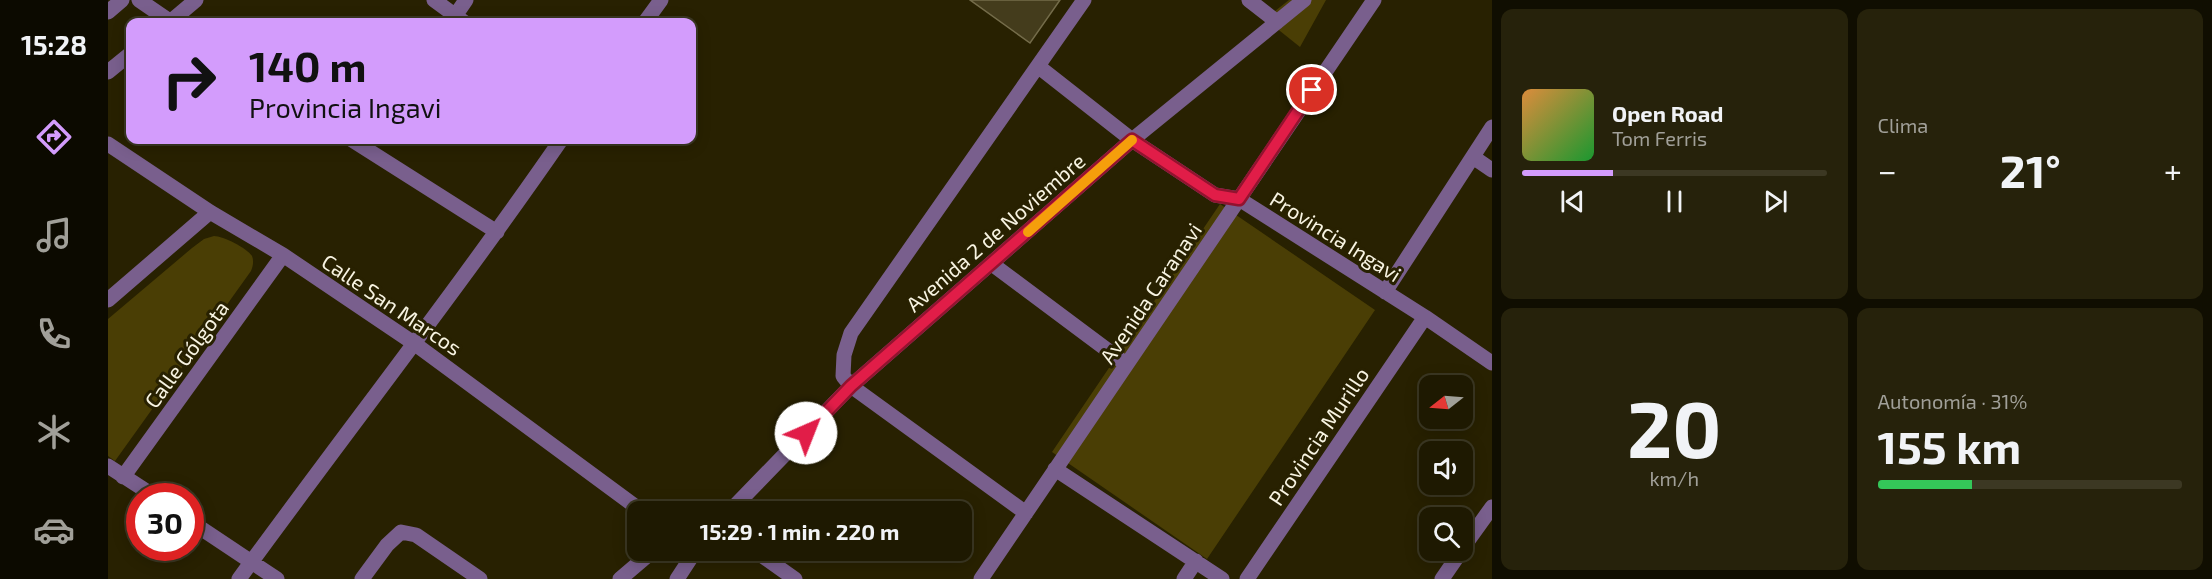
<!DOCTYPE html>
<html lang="es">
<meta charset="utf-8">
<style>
:root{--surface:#1e1901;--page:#26220b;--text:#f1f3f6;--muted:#a1a099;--line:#3c3823;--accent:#d39cfc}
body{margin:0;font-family:"Exo 2",sans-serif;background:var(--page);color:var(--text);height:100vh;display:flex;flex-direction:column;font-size:22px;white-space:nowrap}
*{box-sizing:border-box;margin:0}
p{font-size:20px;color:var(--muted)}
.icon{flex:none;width:33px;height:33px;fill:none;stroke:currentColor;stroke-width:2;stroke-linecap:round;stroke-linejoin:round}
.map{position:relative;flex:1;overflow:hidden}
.panel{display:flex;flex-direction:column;gap:9px;padding:9px;background:#100e01;width:720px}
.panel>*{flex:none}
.guide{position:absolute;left:18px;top:18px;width:570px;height:126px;border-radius:12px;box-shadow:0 3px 15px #0003,0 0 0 2px var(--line);background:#d39cfc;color:#111;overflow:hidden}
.needle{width:39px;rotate:253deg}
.controls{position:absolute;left:1311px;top:375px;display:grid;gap:12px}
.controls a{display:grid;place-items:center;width:54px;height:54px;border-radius:12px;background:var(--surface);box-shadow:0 3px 15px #0003,0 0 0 2px var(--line);font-size:30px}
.speed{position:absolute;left:18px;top:483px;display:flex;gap:12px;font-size:30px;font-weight:700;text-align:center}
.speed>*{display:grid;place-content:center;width:78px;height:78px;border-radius:50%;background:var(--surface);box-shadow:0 3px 15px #0003,0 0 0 2px var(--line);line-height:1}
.speed .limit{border:9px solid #d22;background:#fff;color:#111}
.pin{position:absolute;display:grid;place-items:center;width:51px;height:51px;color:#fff;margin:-26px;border:3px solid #fff;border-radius:50%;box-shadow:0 2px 6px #0007}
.me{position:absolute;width:66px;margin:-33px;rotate:44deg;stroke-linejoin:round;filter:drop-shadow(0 0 4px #0008)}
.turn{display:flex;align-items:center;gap:21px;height:126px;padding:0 24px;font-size:27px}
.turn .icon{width:78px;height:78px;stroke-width:2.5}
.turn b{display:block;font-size:42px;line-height:51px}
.big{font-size:45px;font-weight:700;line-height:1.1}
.panel .widget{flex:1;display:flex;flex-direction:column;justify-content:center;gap:9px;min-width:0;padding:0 21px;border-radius:12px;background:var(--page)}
.panel .dial{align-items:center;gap:0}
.dial b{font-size:78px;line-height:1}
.song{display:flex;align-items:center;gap:18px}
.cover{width:72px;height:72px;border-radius:9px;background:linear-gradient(135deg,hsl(30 70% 55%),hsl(130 70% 35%))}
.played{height:6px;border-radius:3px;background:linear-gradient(90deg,var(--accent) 30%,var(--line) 30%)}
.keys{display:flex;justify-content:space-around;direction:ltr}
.heat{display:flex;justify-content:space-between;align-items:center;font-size:33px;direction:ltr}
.charge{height:9px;border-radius:4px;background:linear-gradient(90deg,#34c759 31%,var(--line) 0)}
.panel .tiles{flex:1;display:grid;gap:9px;grid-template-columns:repeat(2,1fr)}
.trip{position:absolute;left:519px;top:501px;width:345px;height:60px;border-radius:12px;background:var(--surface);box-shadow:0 3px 15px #0003,0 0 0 2px var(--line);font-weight:700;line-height:60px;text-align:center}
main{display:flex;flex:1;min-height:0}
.tab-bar{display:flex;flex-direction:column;width:108px;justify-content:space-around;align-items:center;background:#0c0a00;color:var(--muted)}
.tab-bar .icon{width:42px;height:42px}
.tab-bar .current{color:var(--accent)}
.tab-bar b{font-size:27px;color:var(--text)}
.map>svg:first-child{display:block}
.green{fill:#4a3e05}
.building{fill:#443c1c;stroke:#746c4a;stroke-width:1.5}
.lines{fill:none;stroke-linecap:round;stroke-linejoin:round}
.minor{stroke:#795f8d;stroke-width:15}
.route-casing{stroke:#92132f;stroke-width:15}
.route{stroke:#e11d48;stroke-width:10}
.slow{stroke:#f59e0b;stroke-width:10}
.labels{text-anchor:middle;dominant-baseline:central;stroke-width:6;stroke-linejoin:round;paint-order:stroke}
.street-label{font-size:21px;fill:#f8f4e2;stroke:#282101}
</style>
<main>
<nav class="tab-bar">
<b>15:28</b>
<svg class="icon current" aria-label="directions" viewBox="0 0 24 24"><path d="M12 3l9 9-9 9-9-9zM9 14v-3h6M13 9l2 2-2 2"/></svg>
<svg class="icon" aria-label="music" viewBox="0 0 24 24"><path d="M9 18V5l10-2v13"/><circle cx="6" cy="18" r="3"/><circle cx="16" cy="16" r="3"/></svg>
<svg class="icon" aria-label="phone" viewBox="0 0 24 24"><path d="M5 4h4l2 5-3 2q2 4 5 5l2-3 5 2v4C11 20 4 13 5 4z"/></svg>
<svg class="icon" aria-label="climate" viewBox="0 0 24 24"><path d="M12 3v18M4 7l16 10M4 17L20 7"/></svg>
<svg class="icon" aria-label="car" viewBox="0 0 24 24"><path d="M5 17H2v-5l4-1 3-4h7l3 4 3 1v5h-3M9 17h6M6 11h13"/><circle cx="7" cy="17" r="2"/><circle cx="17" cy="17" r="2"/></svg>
</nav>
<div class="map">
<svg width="1384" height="579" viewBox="0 0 1384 579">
<rect width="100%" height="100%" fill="#282101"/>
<path class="green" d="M1181 0H1218L1192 47 1157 19Z
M1112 204 1267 310 1099 559 944 452Z
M106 236C115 236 139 248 144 256 146 261 145 266 143 271L7 461 0 456V319L84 248 96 239Z"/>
<path class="building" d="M862 0H952L922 43Z"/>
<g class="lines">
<path class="minor" d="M31 0 63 22
M326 0 356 22
M1141 0 1169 22
M0 12 14 0
M347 16 358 0
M62 22 88 0
M537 22 553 0
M931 67 1024 140 1107 195 1131 199 1317 317 1384 363
M0 72 22 54
M244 140 389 232
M0 144 102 212 175 255 307 344 535 512
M1365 157 1384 170
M884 264 1018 364
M1277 292 1384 127
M0 300 102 212
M0 466 46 496
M947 469 1114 579
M15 477 175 255
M621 512 743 386 1024 140 1196 0
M918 513 743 386 735 376 736 355 743 333 976 0
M82 521 169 579
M1354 549 1384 507
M646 550 687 579
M131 579C238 432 350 289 453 140
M254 579 279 545 293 532 308 535 372 579
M512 579 546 550
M569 579 588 550
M873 579 1266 0
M1076 579 1088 561
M1139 579 1317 317
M1334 579 1354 550"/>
</g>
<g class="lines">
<g class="route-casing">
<path id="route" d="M698 433 743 386 1024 140 1107 195 1131 199 1204 90"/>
</g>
<use href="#route" class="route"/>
<path class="slow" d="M920 232 1024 140"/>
</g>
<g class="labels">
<g class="street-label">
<text transform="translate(887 232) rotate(-41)">Avenida 2 de Noviembre</text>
<text transform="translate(1228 236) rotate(32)">Provincia Ingavi</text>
<text transform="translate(1042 293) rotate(-56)">Avenida Caranavi</text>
<text transform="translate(284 304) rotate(34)">Calle San Marcos</text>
<text transform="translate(78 354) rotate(-54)">Calle Gólgota</text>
<text transform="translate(1210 436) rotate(-56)">Provincia Murillo</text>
</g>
</g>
</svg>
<div class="controls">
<a><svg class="needle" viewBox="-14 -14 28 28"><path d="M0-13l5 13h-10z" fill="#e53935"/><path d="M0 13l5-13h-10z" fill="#a1a099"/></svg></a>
<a><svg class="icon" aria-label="sound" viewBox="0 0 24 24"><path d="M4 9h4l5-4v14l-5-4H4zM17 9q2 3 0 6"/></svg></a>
<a><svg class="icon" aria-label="search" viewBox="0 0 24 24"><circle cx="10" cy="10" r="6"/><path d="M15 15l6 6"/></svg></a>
</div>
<div class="speed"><div class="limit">30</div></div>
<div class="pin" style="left:1204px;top:90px;background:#d93025"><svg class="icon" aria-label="arrive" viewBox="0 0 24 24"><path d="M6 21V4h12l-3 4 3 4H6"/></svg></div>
<svg class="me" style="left:698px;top:433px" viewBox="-20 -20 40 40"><circle r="19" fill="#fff"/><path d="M0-13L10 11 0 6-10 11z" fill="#e11d48"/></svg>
<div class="trip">15:29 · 1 min · 220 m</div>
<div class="guide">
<div class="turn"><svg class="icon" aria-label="right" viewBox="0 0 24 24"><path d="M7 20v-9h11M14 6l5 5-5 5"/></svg><div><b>140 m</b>Provincia Ingavi</div></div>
</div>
</div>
<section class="panel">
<div class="tiles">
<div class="widget">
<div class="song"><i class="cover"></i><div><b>Open Road</b><p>Tom Ferris</p></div></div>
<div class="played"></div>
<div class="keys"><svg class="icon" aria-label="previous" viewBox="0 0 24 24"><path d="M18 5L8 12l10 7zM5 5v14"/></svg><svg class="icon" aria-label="pause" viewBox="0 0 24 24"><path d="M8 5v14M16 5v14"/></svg><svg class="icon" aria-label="next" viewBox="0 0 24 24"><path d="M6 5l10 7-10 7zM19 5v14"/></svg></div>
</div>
<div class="widget"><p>Clima</p>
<div class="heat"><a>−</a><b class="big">21°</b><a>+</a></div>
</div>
<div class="widget dial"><b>20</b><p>km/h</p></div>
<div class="widget"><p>Autonomía · 31%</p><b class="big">155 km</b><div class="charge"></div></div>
</div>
</section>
</main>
